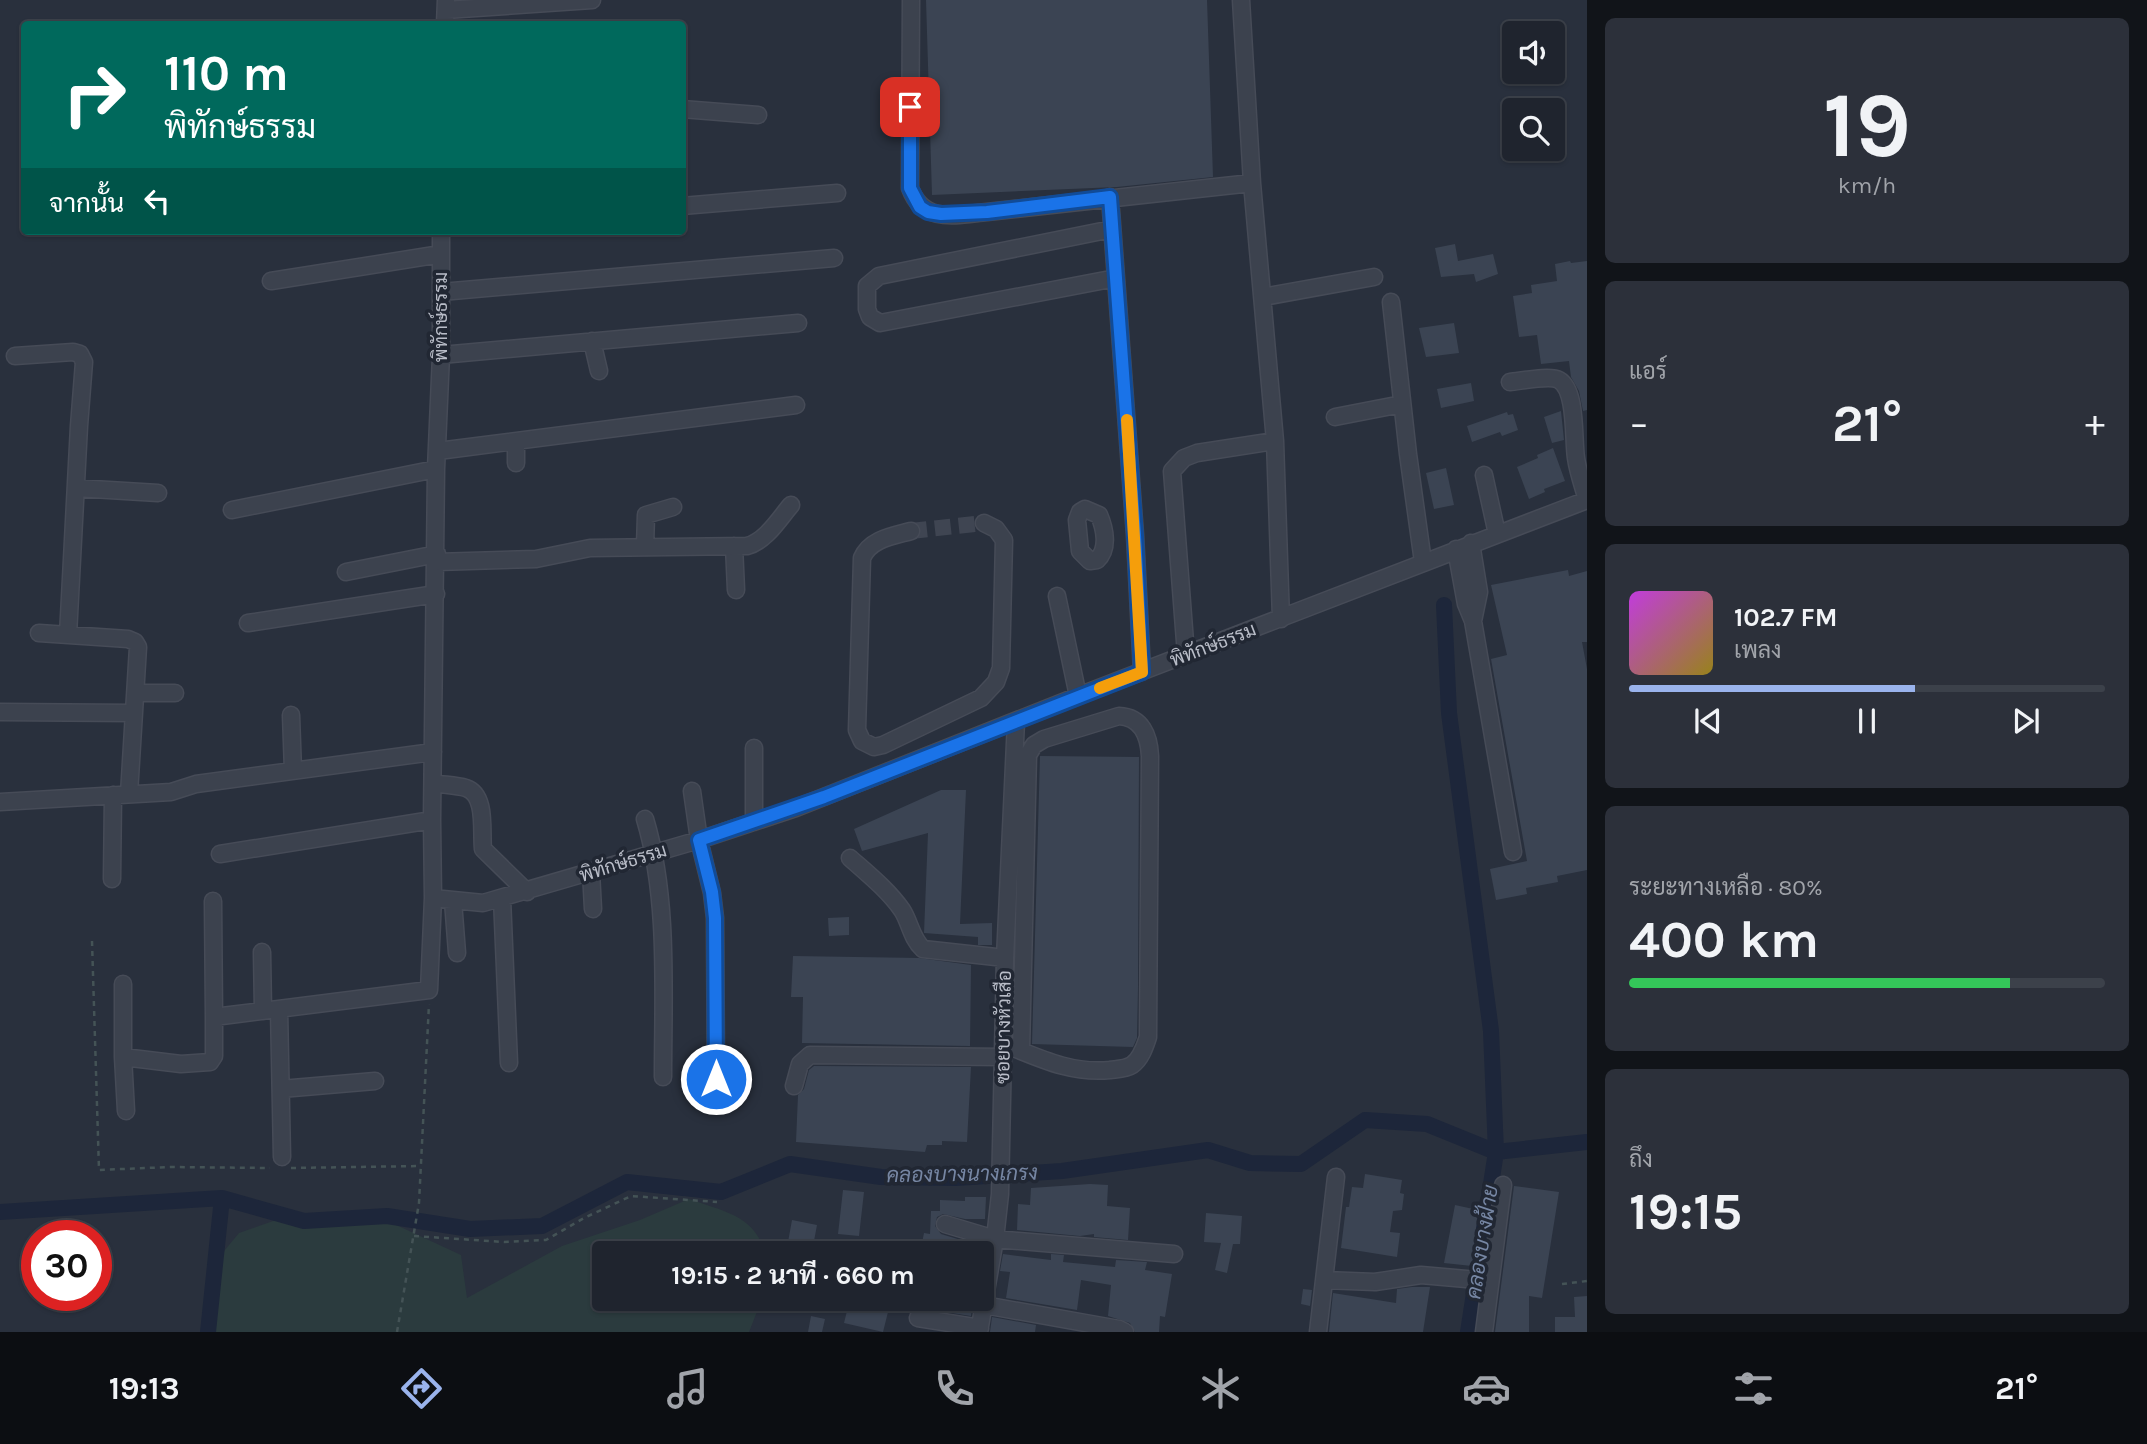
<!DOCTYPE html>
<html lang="th">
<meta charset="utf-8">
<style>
:root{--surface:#1f242e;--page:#2c303a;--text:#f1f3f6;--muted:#a1a4aa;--line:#3c414a;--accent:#9ab3ec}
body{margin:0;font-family:Karla,Sarabun,sans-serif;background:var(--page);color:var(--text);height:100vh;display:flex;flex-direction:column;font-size:26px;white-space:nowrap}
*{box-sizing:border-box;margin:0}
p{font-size:23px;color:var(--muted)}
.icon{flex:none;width:38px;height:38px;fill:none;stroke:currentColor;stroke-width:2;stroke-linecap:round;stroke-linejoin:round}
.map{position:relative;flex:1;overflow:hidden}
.details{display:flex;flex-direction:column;gap:18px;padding:18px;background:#111419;width:560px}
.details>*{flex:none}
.hud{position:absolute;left:21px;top:21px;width:665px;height:214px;border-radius:7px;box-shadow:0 2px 5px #0004,0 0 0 2px var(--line);background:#00695c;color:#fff;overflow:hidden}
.controls{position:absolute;left:1502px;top:21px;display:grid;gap:14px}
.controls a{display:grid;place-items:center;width:63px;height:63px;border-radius:7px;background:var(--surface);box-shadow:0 2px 5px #0004,0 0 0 2px var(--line);font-size:35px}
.speed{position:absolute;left:21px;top:1220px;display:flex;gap:14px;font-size:35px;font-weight:700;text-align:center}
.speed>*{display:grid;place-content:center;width:91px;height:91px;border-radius:50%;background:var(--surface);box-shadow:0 2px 5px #0004,0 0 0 2px var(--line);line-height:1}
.speed .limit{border:10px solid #d22;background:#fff;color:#111}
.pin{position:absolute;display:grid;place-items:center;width:60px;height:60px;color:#fff;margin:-30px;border-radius:14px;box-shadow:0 4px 10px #0006}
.me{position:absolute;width:77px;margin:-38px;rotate:0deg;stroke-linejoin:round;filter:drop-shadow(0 0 5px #0008)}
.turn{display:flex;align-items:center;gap:24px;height:147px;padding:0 28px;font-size:32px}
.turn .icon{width:91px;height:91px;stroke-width:2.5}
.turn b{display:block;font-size:49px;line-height:60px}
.then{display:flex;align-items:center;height:66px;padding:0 28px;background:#0003;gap:14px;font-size:26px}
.big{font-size:52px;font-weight:700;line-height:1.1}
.details .widget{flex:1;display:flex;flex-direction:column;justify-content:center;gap:10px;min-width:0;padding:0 24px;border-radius:10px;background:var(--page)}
.details .dial{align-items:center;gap:0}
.dial b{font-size:91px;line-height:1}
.song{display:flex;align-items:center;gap:21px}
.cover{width:84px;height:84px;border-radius:10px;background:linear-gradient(135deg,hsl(290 70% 55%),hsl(50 70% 35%))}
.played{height:7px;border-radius:4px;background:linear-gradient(90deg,var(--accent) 60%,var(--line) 60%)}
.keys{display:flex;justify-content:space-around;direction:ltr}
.heat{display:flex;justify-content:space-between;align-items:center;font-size:38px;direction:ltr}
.charge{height:10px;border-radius:5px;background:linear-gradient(90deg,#34c759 80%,var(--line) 0)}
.trip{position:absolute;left:592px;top:1241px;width:402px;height:70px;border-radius:7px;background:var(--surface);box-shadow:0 2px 5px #0004,0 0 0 2px var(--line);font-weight:700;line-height:70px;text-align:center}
.menu{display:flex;height:112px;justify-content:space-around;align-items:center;background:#0c0e12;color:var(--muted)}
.menu .icon{width:49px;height:49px}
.menu .on{color:var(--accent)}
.menu b{font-size:32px;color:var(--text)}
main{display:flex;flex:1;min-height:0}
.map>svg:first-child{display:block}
.green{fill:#2b3b3e}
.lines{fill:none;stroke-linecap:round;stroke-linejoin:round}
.canal{stroke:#1d263a;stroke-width:16}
.building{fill:#3b4453}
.minor-tunnel{stroke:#3f4552;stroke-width:16;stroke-dasharray:16 8;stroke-linecap:butt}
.minor-casing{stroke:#464b57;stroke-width:19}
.path{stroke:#445356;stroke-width:2.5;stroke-dasharray:5 5;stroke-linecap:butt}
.minor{stroke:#3c424e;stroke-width:16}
.route-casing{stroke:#114b97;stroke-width:18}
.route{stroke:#1a73e8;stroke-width:12}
.slow{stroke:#f59e0b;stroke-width:12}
.labels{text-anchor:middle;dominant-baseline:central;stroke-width:7;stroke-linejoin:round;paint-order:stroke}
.street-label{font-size:19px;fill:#b9bdc8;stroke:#212733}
.water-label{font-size:21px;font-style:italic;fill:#7686a3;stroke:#212733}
</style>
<main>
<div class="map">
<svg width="1587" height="1332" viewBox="0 0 1587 1332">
<rect width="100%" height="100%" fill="#29303d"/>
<path class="green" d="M689 1199C722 1211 755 1215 765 1253H604V1298L762 1299 749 1332H214L215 1262 239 1233 276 1220 328 1212 379 1217 461 1255 467 1298 562 1246 640 1220Z"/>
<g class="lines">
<path class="canal" d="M1444 605 1449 713 1491 1031 1496 1152 1468 1332
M0 1212 222 1198 304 1221 387 1216 470 1229 542 1226 627 1182 721 1192 790 1164 881 1177 956 1178 1062 1171 1208 1150 1250 1163 1301 1164 1365 1120 1427 1124 1496 1152 1587 1142
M208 1332 222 1198"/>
</g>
<path class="building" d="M926 0H1207L1213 177 1117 187 932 195Z
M1455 244 1458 261 1493 254 1498 274 1476 282 1474 274 1441 277 1435 248Z
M1570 261 1571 263 1587 261V410L1583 411 1579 391 1571 377 1569 361 1541 364 1537 335 1519 337 1513 296 1532 293 1531 285 1557 281 1555 264Z
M1454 323 1459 353 1426 357 1419 328Z
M1471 383 1474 401 1441 408 1437 389Z
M1561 411 1564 440 1552 443 1544 417Z
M1507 412 1508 415 1513 414 1518 430 1502 436 1500 432 1472 442 1467 426Z
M1553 448 1565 481 1544 489 1545 492 1529 499 1517 467 1538 458 1537 455Z
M1446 468 1454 505 1434 509 1426 473Z
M1568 570 1569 576 1587 571V642H1582L1587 669V870L1557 876 1558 882 1526 888 1527 894 1496 900 1490 869 1527 861 1491 659 1507 655 1491 585Z
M1040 756 1139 757 1138 988 1137 1038 1133 1047 1032 1044Z
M941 790H966L960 924 992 923V945H978V937L924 933 928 833 862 851 854 829Z
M849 917V935L829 936 828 918Z
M793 956 919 958 971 965 970 1046 802 1043 803 997H791Z
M814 1066 971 1067 967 1142 942 1141V1145H927L925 1152 796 1142 798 1095 804 1089 809 1070Z
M1365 1174 1402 1180 1400 1193 1404 1194 1402 1210 1393 1211 1390 1232 1400 1233 1397 1257 1341 1248 1346 1207H1349L1352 1187 1363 1188Z
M1090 1184 1108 1185 1107 1206 1130 1208 1128 1240 1094 1237V1234L1080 1236 1017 1230 1018 1204 1030 1205 1031 1188Z
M1514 1186 1559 1192 1542 1298 1529 1296V1332H1495Z
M843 1190 864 1192 859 1236 838 1234Z
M965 1197H986L985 1219H965L943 1214 937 1217 935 1226 941 1234 974 1244 973 1253H920L924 1233 930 1234 931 1211H940V1200L965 1201Z
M1455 1205 1478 1210 1472 1266 1444 1263Z
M1206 1213 1242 1216 1240 1244H1233L1227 1273 1215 1270 1221 1243 1204 1242Z
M792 1220 817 1225 814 1241 841 1253H786Z
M1003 1254 1051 1260V1254L1064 1255 1063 1262 1115 1267 1116 1260 1147 1262 1145 1270 1172 1274 1165 1317 1160 1316 1159 1332H1135L1130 1323 1108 1316 1111 1285 1081 1280 1077 1310 1006 1298 1010 1272 1000 1271Z
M1412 1287H1430L1423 1332H1329L1333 1293 1396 1303 1397 1289Z
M1303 1289 1312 1290 1310 1306 1301 1304Z
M1587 1296V1332H1555V1317H1575L1574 1297Z
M875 1298 891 1300 883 1332 844 1323 849 1303 873 1308Z
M913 1298H973L971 1316 920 1308 911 1310Z
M811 1316 825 1319 822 1332H808Z
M992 1317 1036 1325 1035 1332H990Z"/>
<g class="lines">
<path class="minor-tunnel" d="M911 531 984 523"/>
<g class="minor-casing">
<path id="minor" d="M911 0 910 188C923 224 956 215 987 212L1252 183
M1241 0 1252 183 1275 441 1281 619
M446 10 592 0
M445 24 446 0
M682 109 758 115
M1110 197 1135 535 1142 672
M682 206 837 193
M1112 229 879 276 867 286V309L870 317 880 323 1116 278
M441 231V355L436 469 432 820 433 898 483 903 699 840 796 808 1078 696 1587 500
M271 281 441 254
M441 292 834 258
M1263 297 1374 277
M1391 302 1408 454 1423 562
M592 341 599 371
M441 355 798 323
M15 356 73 352 80 354 84 362 79 426 68 635
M1510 382C1521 381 1550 375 1559 380 1577 390 1573 439 1576 458 1578 472 1583 486 1587 500
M1335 417 1402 404
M516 442V463
M438 451 796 405
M1484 475 1497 534
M76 488 158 493
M1085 509 1099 515C1105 529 1109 549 1097 560L1090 561 1080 551 1077 520 1080 512Z
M232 510 436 469
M911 531C893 536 870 539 862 558L857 730 862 741 874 747 883 745 981 698 996 682 1001 668 1004 540 996 529 984 523
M1471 543 1479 592 1473 621
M734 546 736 590
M645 547 646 515 673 507
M1456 549 1466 604 1473 621 1513 852
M436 562 536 559 590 548 747 546C766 541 779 519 791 505
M346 572 437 554
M1057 596 1078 696
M248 623 436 594
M39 633 128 639 135 642 138 647 129 794
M1186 655 1172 471 1184 458 1197 453 1275 441
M136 693H175
M0 712 134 713
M291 715 293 771
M754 748V822
M433 783C443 785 456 785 466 788 487 795 481 831 483 849L527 892
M692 791 699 840 712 893 715 918 716 1079
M0 802 171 792 196 784 433 752
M645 819C669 899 663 993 663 1077
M220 854 432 820
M850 858C868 874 888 890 902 910 910 922 911 938 923 949L1005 958
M591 872 593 909
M112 879 113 795
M502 898 509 1063
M213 901 214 1017 429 990 433 898
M453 901 457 953
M262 952 263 1011
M123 984V1057L181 1064 210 1062 214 1056V1017
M279 1009 282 1157
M1004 1044C1039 1058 1071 1074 1110 1070 1117 1069 1126 1069 1132 1065 1141 1059 1145 1046 1148 1037L1150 756C1149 736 1142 717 1119 716L1044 739 1034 745 1028 755 1021 1051
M123 1057 126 1111
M794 1086 800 1064 810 1055 1003 1057
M281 1089 375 1081
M945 1224 995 1239 1174 1254
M1324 1280 1375 1282 1421 1275 1489 1281
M984 1305 1119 1329 1125 1332
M918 1318 980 1328
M979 1332 995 1239 1000 1194 1005 958 1016 721
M1318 1332 1336 1177
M1484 1332 1503 1185"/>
</g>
<path class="path" d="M92 941 99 1170 170 1167 270 1168
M291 1168 421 1166
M414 1236 504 1242 546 1240 584 1218 631 1196 717 1202
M1562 1284 1587 1281
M397 1332 419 1203 429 1004"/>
<use href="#minor" class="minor"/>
</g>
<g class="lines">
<g class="route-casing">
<path id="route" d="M716 1079 715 918 712 892 699 840 824 797 1142 672 1135 535 1110 197 987 212 941 214 928 212 920 207 910 188V107"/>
</g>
<use href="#route" class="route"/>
<path class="slow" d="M1100 688 1142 672 1127 420"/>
</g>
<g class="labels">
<g class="street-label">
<text transform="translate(441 317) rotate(-90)">พิทักษ์ธรรม</text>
<text transform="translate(1213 645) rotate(-21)">พิทักษ์ธรรม</text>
<text transform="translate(623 863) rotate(-17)">พิทักษ์ธรรม</text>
<text transform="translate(1004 1027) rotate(-89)">ซอยบางหัวเสือ</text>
</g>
<g class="water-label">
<text transform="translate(962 1174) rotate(-1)">คลองบางนางเกรง</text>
<text transform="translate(1482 1242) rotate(-81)">คลองบางฝ้าย</text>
</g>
</g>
</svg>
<div class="controls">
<a><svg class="icon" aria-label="sound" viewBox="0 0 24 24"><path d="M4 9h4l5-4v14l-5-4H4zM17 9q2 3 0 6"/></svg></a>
<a><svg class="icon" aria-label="search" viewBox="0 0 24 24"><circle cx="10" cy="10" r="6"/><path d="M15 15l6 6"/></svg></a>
</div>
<div class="speed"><div class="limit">30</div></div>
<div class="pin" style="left:910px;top:107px;background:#d93025"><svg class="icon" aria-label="arrive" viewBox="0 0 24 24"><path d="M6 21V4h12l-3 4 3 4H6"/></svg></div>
<svg class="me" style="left:716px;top:1079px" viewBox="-20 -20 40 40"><circle r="17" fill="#1a73e8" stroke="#fff" stroke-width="3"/><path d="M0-11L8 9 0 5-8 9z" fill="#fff"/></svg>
<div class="trip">19:15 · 2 นาที · 660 m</div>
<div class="hud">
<div class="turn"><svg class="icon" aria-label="right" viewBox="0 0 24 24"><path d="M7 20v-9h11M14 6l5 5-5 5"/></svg><div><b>110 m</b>พิทักษ์ธรรม</div></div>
<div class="then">จากนั้น<svg class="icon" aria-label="left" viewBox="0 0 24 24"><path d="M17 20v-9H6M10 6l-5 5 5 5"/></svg></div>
</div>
</div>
<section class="details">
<div class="widget dial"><b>19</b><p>km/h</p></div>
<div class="widget"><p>แอร์</p>
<div class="heat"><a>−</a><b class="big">21°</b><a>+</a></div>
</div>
<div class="widget">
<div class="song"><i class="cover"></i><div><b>102.7 FM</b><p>เพลง</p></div></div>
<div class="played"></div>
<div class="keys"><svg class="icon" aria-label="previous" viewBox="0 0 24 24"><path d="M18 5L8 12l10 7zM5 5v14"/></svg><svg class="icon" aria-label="pause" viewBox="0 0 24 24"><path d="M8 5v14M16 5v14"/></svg><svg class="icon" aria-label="next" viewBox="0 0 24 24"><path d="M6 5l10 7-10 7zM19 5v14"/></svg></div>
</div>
<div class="widget"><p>ระยะทางเหลือ · 80%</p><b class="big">400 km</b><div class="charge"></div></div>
<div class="widget"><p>ถึง</p><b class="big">19:15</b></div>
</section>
</main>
<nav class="menu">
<b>19:13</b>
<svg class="icon on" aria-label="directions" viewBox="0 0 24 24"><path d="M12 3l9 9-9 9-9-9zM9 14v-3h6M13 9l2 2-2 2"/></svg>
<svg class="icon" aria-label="music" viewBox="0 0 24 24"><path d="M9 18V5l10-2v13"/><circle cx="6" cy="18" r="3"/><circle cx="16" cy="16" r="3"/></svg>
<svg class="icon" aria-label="phone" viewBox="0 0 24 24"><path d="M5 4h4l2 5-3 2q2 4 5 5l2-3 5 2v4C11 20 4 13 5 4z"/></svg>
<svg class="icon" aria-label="climate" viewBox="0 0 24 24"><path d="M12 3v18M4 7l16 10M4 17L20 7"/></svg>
<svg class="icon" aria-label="car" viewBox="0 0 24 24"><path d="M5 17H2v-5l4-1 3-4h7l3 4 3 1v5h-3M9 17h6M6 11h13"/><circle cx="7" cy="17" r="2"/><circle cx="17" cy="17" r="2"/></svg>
<svg class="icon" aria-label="filters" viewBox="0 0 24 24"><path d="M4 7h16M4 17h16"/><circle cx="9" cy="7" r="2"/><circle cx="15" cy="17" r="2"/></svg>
<b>21°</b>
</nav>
